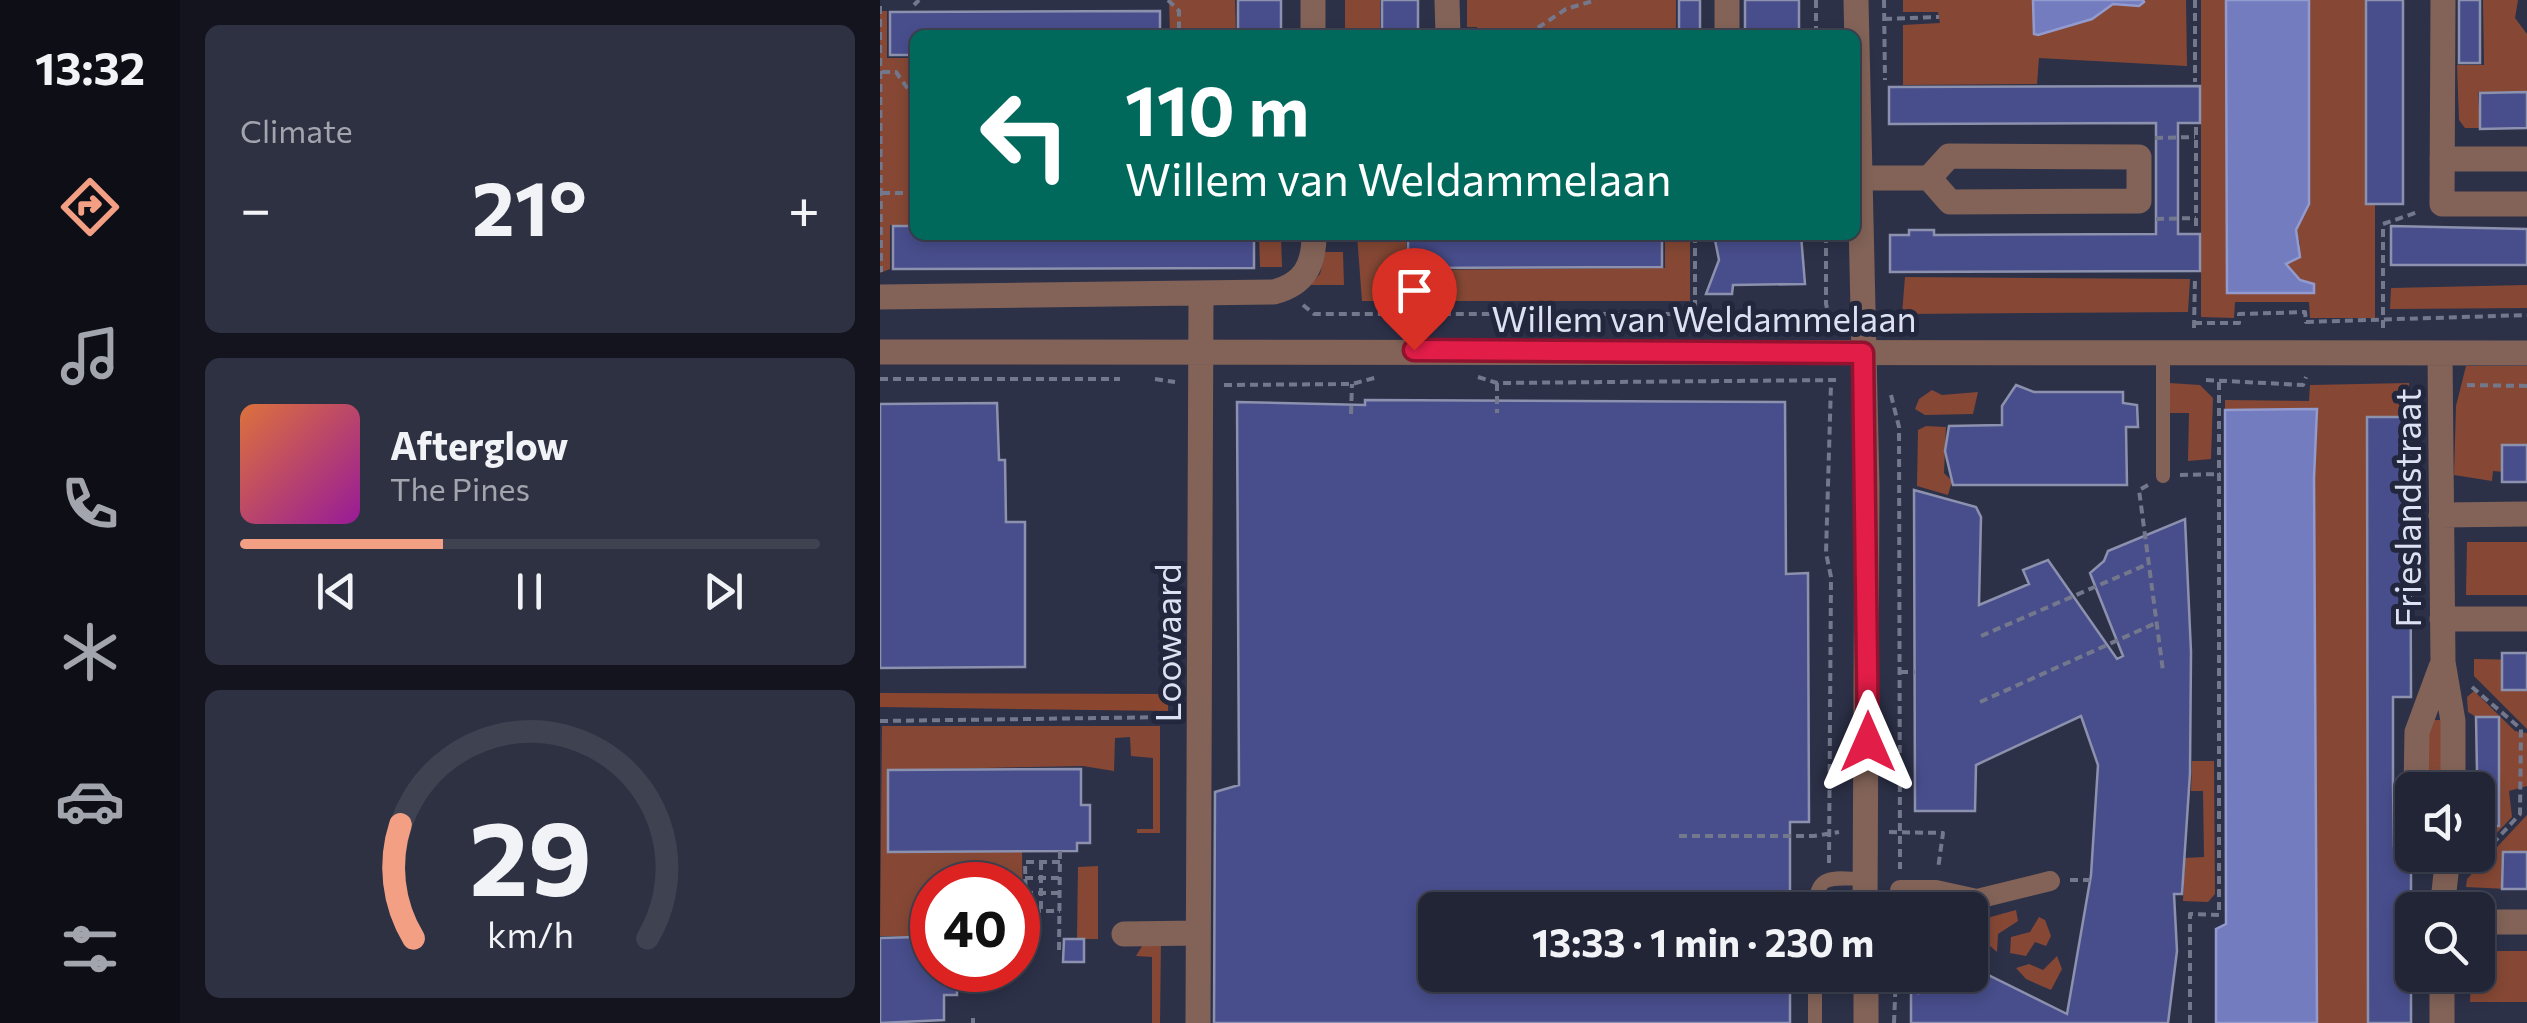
<!DOCTYPE html>
<meta charset="utf-8">
<style>
:root{--surface:#222536;--page:#2e3142;--text:#f1f3f6;--muted:#a2a5ad;--line:#3f4251;--accent:#f39f84}
body{margin:0;font-family:Commissioner,sans-serif;background:var(--page);color:var(--text);height:100vh;display:flex;flex-direction:column;font-size:38px;white-space:nowrap}
*{box-sizing:border-box;margin:0}
p{font-size:32px;color:var(--muted)}
.icon{flex:none;width:55px;height:55px;fill:none;stroke:currentColor;stroke-width:2;stroke-linecap:round;stroke-linejoin:round}
.map{position:relative;flex:1;overflow:hidden}
.side{display:flex;flex-direction:column;gap:25px;padding:25px;background:#13141e;width:700px}
.side>*{flex:none}
.banner{position:absolute;left:30px;top:30px;width:950px;height:210px;border-radius:15px;box-shadow:0 5px 15px #0003,0 0 0 2px var(--line);background:#00695c;color:#fff;overflow:hidden}
.fabs{position:absolute;left:1515px;top:772px;display:grid;gap:20px}
.fabs a{display:grid;place-items:center;width:100px;height:100px;border-radius:15px;background:var(--surface);box-shadow:0 5px 15px #0003,0 0 0 2px var(--line);font-size:50px}
.speed{position:absolute;left:30px;top:862px;display:flex;gap:20px;font-size:50px;font-weight:700;text-align:center}
.speed>*{display:grid;place-content:center;width:130px;height:130px;border-radius:50%;background:var(--surface);box-shadow:0 5px 15px #0003,0 0 0 2px var(--line);line-height:1}
.speed .limit{border:15px solid #d22;background:#fff;color:#111}
.pin{position:absolute;display:grid;place-items:center;width:85px;height:85px;color:#fff;margin:-102px -42px;border-radius:50% 50% 50% 0;rotate:-45deg;box-shadow:0 0 10px #0007}
.pin .icon{rotate:45deg}
.me{position:absolute;width:110px;margin:-55px;rotate:0deg;stroke-linejoin:round;filter:drop-shadow(0 0 8px #0008)}
.turn{display:flex;align-items:center;gap:35px;height:210px;padding:0 50px;font-size:45px}
.turn .icon{width:130px;height:130px;stroke-width:2.5}
.turn b{display:block;font-size:70px;line-height:85px}
.big{font-size:75px;font-weight:700;line-height:1.1}
.side .widget{flex:1;display:flex;flex-direction:column;justify-content:center;gap:15px;min-width:0;padding:0 35px;border-radius:15px;background:var(--page)}
.side .dial{align-items:center;gap:0}
.dial svg{height:260px;overflow:visible;fill:none;stroke:var(--line);stroke-width:7;stroke-linecap:round;text-anchor:middle}
.dial text{fill:var(--text);stroke:none}
.song{display:flex;align-items:center;gap:30px}
.cover{width:120px;height:120px;border-radius:15px;background:linear-gradient(135deg,hsl(20 70% 55%),hsl(300 70% 35%))}
.played{height:10px;border-radius:5px;background:linear-gradient(90deg,var(--accent) 35%,var(--line) 35%)}
.keys{display:flex;justify-content:space-around;direction:ltr}
.heat{display:flex;justify-content:space-between;align-items:center;font-size:55px;direction:ltr}
.trip{position:absolute;left:538px;top:892px;width:570px;height:100px;border-radius:15px;background:var(--surface);box-shadow:0 5px 15px #0003,0 0 0 2px var(--line);font-weight:700;line-height:100px;text-align:center}
main{display:flex;flex:1;min-height:0}
.menu{display:flex;flex-direction:column;width:180px;justify-content:space-around;align-items:center;background:#0e0f16;color:var(--muted)}
.menu .icon{width:70px;height:70px}
.menu .current{color:var(--accent)}
.menu b{font-size:45px;color:var(--text)}
.map>svg:first-child{display:block}
.green{fill:#864835}
.forest{fill:#8b462f}
.water{fill:#737cbe;stroke:#939acd;stroke-width:2.5}
.building{fill:#484e8c;stroke:#8c91ae;stroke-width:2.5}
.lines{fill:none;stroke-linecap:round;stroke-linejoin:round}
.path{stroke:#74788c;stroke-width:4;stroke-dasharray:8 5;stroke-linecap:butt}
.service{stroke:#836358;stroke-width:14}
.pedestrian{stroke:#836358;stroke-width:20}
.minor{stroke:#836358;stroke-width:25}
.tertiary{stroke:#836358;stroke-width:25}
.route-casing{stroke:#92132f;stroke-width:25}
.route{stroke:#e11d48;stroke-width:18}
.labels{text-anchor:middle;dominant-baseline:central;stroke-width:10;stroke-linejoin:round;paint-order:stroke}
.street-label{font-size:35px;fill:#dee1f1;stroke:#23273d}
</style>
<main>
<nav class="menu">
<b>13:32</b>
<svg class="icon current" aria-label="directions" viewBox="0 0 24 24"><path d="M12 3l9 9-9 9-9-9zM9 14v-3h6M13 9l2 2-2 2"/></svg>
<svg class="icon" aria-label="music" viewBox="0 0 24 24"><path d="M9 18V5l10-2v13"/><circle cx="6" cy="18" r="3"/><circle cx="16" cy="16" r="3"/></svg>
<svg class="icon" aria-label="phone" viewBox="0 0 24 24"><path d="M5 4h4l2 5-3 2q2 4 5 5l2-3 5 2v4C11 20 4 13 5 4z"/></svg>
<svg class="icon" aria-label="climate" viewBox="0 0 24 24"><path d="M12 3v18M4 7l16 10M4 17L20 7"/></svg>
<svg class="icon" aria-label="car" viewBox="0 0 24 24"><path d="M5 17H2v-5l4-1 3-4h7l3 4 3 1v5h-3M9 17h6M6 11h13"/><circle cx="7" cy="17" r="2"/><circle cx="17" cy="17" r="2"/></svg>
<svg class="icon" aria-label="filters" viewBox="0 0 24 24"><path d="M4 7h16M4 17h16"/><circle cx="9" cy="7" r="2"/><circle cx="15" cy="17" r="2"/></svg>
</nav>
<section class="side">
<div class="widget"><p>Climate</p>
<div class="heat"><a>−</a><b class="big">21°</b><a>+</a></div>
</div>
<div class="widget">
<div class="song"><i class="cover"></i><div><b>Afterglow</b><p>The Pines</p></div></div>
<div class="played"></div>
<div class="keys"><svg class="icon" aria-label="previous" viewBox="0 0 24 24"><path d="M18 5L8 12l10 7zM5 5v14"/></svg><svg class="icon" aria-label="pause" viewBox="0 0 24 24"><path d="M8 5v14M16 5v14"/></svg><svg class="icon" aria-label="next" viewBox="0 0 24 24"><path d="M6 5l10 7-10 7zM19 5v14"/></svg></div>
</div>
<div class="widget dial"><svg viewBox="0 0 100 80">
<path d="M14 69A42 42 0 1 1 86 69"/>
<path d="M14 69A42 42 0 0 1 10 34" stroke="#f39f84"/>
<text x="50" y="56" font-size="32" font-weight="700">29</text>
<text x="50" y="72" font-size="11">km/h</text>
</svg></div>
</section>
<div class="map">
<svg width="1647" height="1023" viewBox="0 0 1647 1023">
<rect width="100%" height="100%" fill="#2d3148"/>
<path class="green" d="M289 0H355L356 35H290Z
M465 0H500V35H465Z
M587 0H796V35H597V27H587Z
M1023 0H1306L1307 66 1159 58 1157 84 1023 85V25L1060 23 1058 12H1023Z
M1321 0H1346L1347 292 1433 293 1406 264 1420 244 1416 230 1429 204V0H1495V318H1430L1429 302H1355L1354 318 1321 317Z
M1603 0H1638L1635 18 1647 34V92H1598L1600 128H1585L1579 120 1577 65H1604Z
M0 11H7V58H35V225H10V269L0 273Z
M379 235H401L402 267H380Z
M477 235H526L527 270 785 268V235H810V301H482Z
M445 252H463L464 285H430L440 274Z
M1025 277 1310 279 1308 312 1022 314Z
M1647 285V308L1510 309 1511 288Z
M1586 366H1647V474L1613 471 1612 481 1574 475 1576 406Z
M1289 383 1320 385 1333 398 1331 459 1308 461 1309 413H1288Z
M1529 383 1530 417 1488 691 1521 1023H1437L1434 478 1437 410H1345V400L1429 401 1430 385Z
M1052 390 1062 395 1098 392 1093 414 1045 415 1035 409 1039 399Z
M1046 426 1066 427 1064 473 1072 481 1068 495 1037 486 1038 430Z
M1587 542H1647V595H1586Z
M1594 659 1647 660V729L1594 676Z
M1594 691 1635 731 1647 733V786L1629 791 1632 817 1598 853 1596 717 1588 712 1587 697Z
M1551 720H1562L1565 790H1545L1544 732Z
M2 726H280V833H257V829H273V758L251 756 250 737 235 738 234 771 203 766 8 770V852L142 851 143 918H138V885H52V936H0Z
M1312 761H1334L1335 894 1328 902 1303 901 1305 858 1324 857 1323 791H1311Z
M1647 815V890L1586 887 1587 879Z
M218 866V939H197L198 867Z
M1136 910 1138 921 1118 934 1117 952 1096 934V921Z
M1159 917 1165 920 1171 936 1166 946 1155 942 1146 956 1130 953 1131 937 1150 932Z
M281 941 280 1023H272V957L256 956 264 943Z
M1598 951H1647V1002H1590L1591 975H1598Z
M1177 956 1182 969 1171 990 1146 979 1136 968 1149 964 1163 970Z"/>
<path class="forest" d="M0 693 288 694V711L0 707Z"/>
<path class="water" d="M1153 0H1263L1264 2 1259 6 1233 4 1212 19 1158 35 1154 34Z
M1346 0H1429V204L1416 230 1420 257 1406 264 1420 280 1434 284V293H1347Z
M1437 409 1434 478 1437 1023H1336V929L1346 924 1345 410Z"/>
<path class="building" d="M358 0H401V35H358Z
M502 0H538V35H502Z
M799 0H820V35H799Z
M865 0H919V35H865Z
M1486 0H1523V204H1486Z
M1579 0H1600V63H1579Z
M280 11V35H35V55H10V12Z
M1320 86V123H1298V234H1320V271L1010 272V235H1029V230H1054V235L1276 234V123L1009 124V87Z
M1647 92V128L1600 129V93Z
M13 226H35V235H374V268L13 269Z
M1511 226 1647 229V265H1511Z
M528 235H782V267L528 268Z
M834 235H921L925 284 853 285 852 294H826L839 260Z
M1136 385 1154 392H1243V403L1257 405 1258 427H1246L1247 485H1073L1065 451 1069 426 1122 425V406Z
M485 400 905 402 906 574 928 573 929 822H910V910H555V975H910V1023H334L335 792 359 785 357 402 485 405Z
M117 403 119 460H125L126 522H145V667L0 668V404Z
M1487 417H1530L1531 697H1513V786L1514 846H1531V1023H1488Z
M1622 445H1647V482H1622Z
M1034 490 1096 507 1101 517 1099 605 1149 584 1143 570 1168 560 1237 659 1243 656 1210 573 1224 561 1228 551 1305 519 1311 652 1310 773 1302 894H1294L1297 951 1288 1023H1031V991L1038 993V975H1090V966L1187 1014 1211 875 1218 765 1201 716 1096 765 1095 811H1035Z
M1622 653H1647V690H1622Z
M1596 717H1619V826H1598Z
M201 769V805H210V843H197V851L8 852V770Z
M1623 852H1647V889H1622Z
M35 937V945H52V970H77V995H64V1020L0 1023V938Z
M184 939H204V962H183Z"/>
<g class="lines">
<path class="path" d="M288 0 299 11V35
M936 0V35
M1004 0 1005 80
M1315 0V82
M34 5 39 0
M0 6 1 272
M1004 19 1059 17
M594 33 609 35
M647 35 686 9 716 0
M2 72H16L35 99
M1316 127V230
M1275 138 1315 137
M2 193H35
M1276 219 1316 218
M815 235V314
M946 235V304L951 325
M423 305 434 314H884L918 323 958 325
M1314 323H1359V314L1425 312 1426 322 1647 315
M1314 328 1315 277
M1503 328V224L1538 212
M598 377 617 383 961 380
M0 379H240
M275 379 295 382
M1326 380 1423 385 1426 377
M617 383V413
M344 385 472 384 498 377
M1587 385 1647 386
M1011 395 1019 427 1020 869
M471 414 472 384
M1300 475 1340 474
M1268 485 1259 490 1283 671
M1101 636 1268 564
M1020 672H1035
M1592 687 1641 729 1640 814 1593 865
M1100 702 1276 623
M0 721 295 717
M1009 832 1063 833 1058 869
M799 836H934L959 832
M161 862V911
M180 862H145L146 911H180
M949 863 951 577 946 553 951 384
M145 878H180
M1190 880H1210
M145 893H180
M179 950 180 851
M93 1018V1023
M1014 1023 1016 975
M1310 1023V914L1339 915V380"/>
<path class="service" d="M1283 352V476
M935 910C935 871 955 879 985 879
M935 975V1023"/>
<path class="pedestrian" d="M1020 890H1056L1097 899 1170 881"/>
<path class="minor" d="M433 0V35
M567 0 568 35
M1563 0 1562 204H1647
M847 35V0
M1562 159H1647
M975 178H1049L1069 156 1259 157V201L1070 202 1049 178
M0 297 394 292C424 284 434 266 434 235
M0 352 1647 353
M1560 353 1563 662 1573 721V790
M1561 515 1647 514
M1562 619H1647
M1536 790 1537 732 1561 667
M1562 910 1568 855
M1598 922H1647
M244 934 318 933
M318 1023 321 295
M1562 1023V975"/>
<path class="tertiary" d="M976 0 987 486 985 910
M986 975V1023"/>
</g>
<g class="lines">
<g class="route-casing">
<path id="route" d="M534 350 983 353 988 742"/>
</g>
<use href="#route" class="route"/>
</g>
<g class="labels">
<g class="street-label">
<text x="824" y="317">Willem van Weldammelaan</text>
<text transform="translate(1526 508) rotate(-90)">Frieslandstraat</text>
<text transform="translate(286 643) rotate(-90)">Loowaard</text>
</g>
</g>
</svg>
<div class="fabs">
<a><svg class="icon" aria-label="sound" viewBox="0 0 24 24"><path d="M4 9h4l5-4v14l-5-4H4zM17 9q2 3 0 6"/></svg></a>
<a><svg class="icon" aria-label="search" viewBox="0 0 24 24"><circle cx="10" cy="10" r="6"/><path d="M15 15l6 6"/></svg></a>
</div>
<div class="speed"><div class="limit">40</div></div>
<div class="pin" style="left:534px;top:350px;background:#d93025"><svg class="icon" aria-label="arrive" viewBox="0 0 24 24"><path d="M6 21V4h12l-3 4 3 4H6"/></svg></div>
<svg class="me" style="left:988px;top:742px" viewBox="-20 -20 40 40"><path d="M0-17L14 15 0 8-14 15z" fill="#e11d48" stroke="#fff" stroke-width="4"/></svg>
<div class="trip">13:33 · 1 min · 230 m</div>
<div class="banner">
<div class="turn"><svg class="icon" aria-label="left" viewBox="0 0 24 24"><path d="M17 20v-9H6M10 6l-5 5 5 5"/></svg><div><b>110 m</b>Willem van Weldammelaan</div></div>
</div>
</div>
</main>
